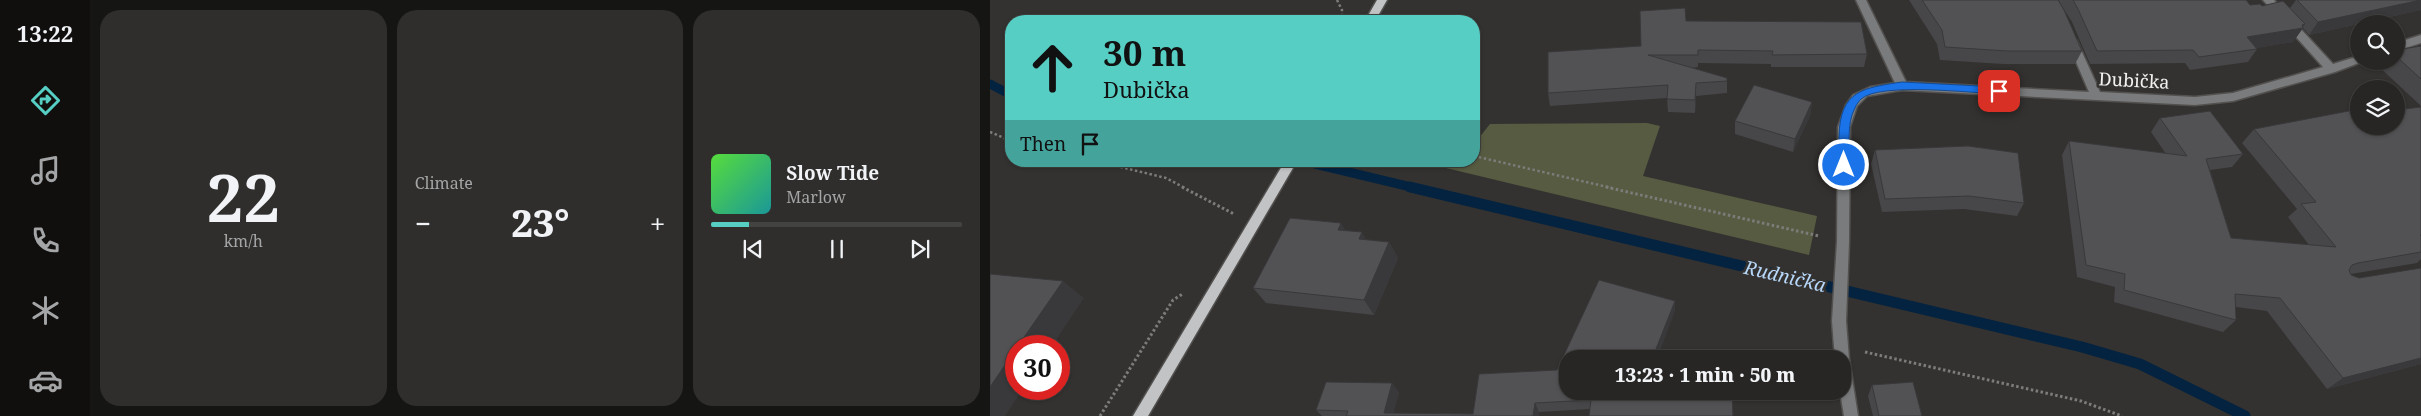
<!DOCTYPE html>
<meta charset="utf-8">
<style>
:root{--surface:#272624;--page:#2f2e2c;--text:#f1f3f6;--muted:#a4a5a6;--line:#434341;--accent:#56cec3}
body{margin:0;font-family:"Noto Serif",serif;background:var(--page);color:var(--text);height:100vh;display:flex;flex-direction:column;font-size:19px;white-space:nowrap}
*{box-sizing:border-box;margin:0}
p{font-size:16px;color:var(--muted)}
.icon{flex:none;width:28px;height:28px;fill:none;stroke:currentColor;stroke-width:2;stroke-linecap:round;stroke-linejoin:round}
.map{position:relative;flex:1;overflow:hidden}
.drawer{display:flex;flex-direction:column;gap:10px;padding:10px;background:#151514;width:900px}
.drawer>*{flex:none}
.hud{position:absolute;left:15px;top:15px;width:475px;height:152px;border-radius:20px;box-shadow:0 1px 4px #0004,0 0 0 1px var(--line);background:#56cec3;color:#111;overflow:hidden}
.controls{position:absolute;left:1360px;top:15px;display:grid;gap:10px}
.controls a{display:grid;place-items:center;width:55px;height:55px;border-radius:50%;background:var(--surface);box-shadow:0 1px 4px #0004,0 0 0 1px var(--line);font-size:25px}
.speed{position:absolute;left:15px;top:335px;display:flex;gap:10px;font-size:25px;font-weight:700;text-align:center}
.speed>*{display:grid;place-content:center;width:65px;height:65px;border-radius:50%;background:var(--surface);box-shadow:0 1px 4px #0004,0 0 0 1px var(--line);line-height:1}
.speed .limit{border:8px solid #d22;background:#fff;color:#111}
.pin{position:absolute;display:grid;place-items:center;width:42px;height:42px;color:#fff;margin:-21px;border-radius:10px;box-shadow:0 2px 8px #0006}
.me{position:absolute;width:55px;margin:-28px;rotate:0deg;stroke-linejoin:round;filter:drop-shadow(0 0 4px #0008)}
.turn{display:flex;align-items:center;gap:18px;height:105px;padding:0 15px;font-size:22px}
.turn .icon{width:65px;height:65px;stroke-width:2.5}
.turn b{display:block;font-size:35px;line-height:42px}
.then{display:flex;align-items:center;height:48px;padding:0 15px;background:#0003;gap:10px;font-size:19px}
.big{font-size:38px;font-weight:800;line-height:1.1}
.drawer .tile{flex:1;display:flex;flex-direction:column;justify-content:center;gap:8px;min-width:0;padding:0 18px;border-radius:20px;background:var(--page)}
.drawer .dial{align-items:center;gap:0}
.dial b{font-size:65px;line-height:1}
.song{display:flex;align-items:center;gap:15px}
.cover{width:60px;height:60px;border-radius:8px;background:linear-gradient(135deg,hsl(110 70% 55%),hsl(180 70% 35%))}
.played{height:5px;border-radius:2px;background:linear-gradient(90deg,var(--accent) 15%,var(--line) 15%)}
.keys{display:flex;justify-content:space-around;direction:ltr}
.heat{display:flex;justify-content:space-between;align-items:center;font-size:28px;direction:ltr}
.drawer .tiles{flex:1;display:grid;gap:10px;grid-template-columns:repeat(3,1fr)}
.trip{position:absolute;left:569px;top:350px;width:292px;height:50px;border-radius:20px;background:var(--surface);box-shadow:0 1px 4px #0004,0 0 0 1px var(--line);font-weight:800;line-height:50px;text-align:center}
main{display:flex;flex:1;min-height:0}
.tab-bar{display:flex;flex-direction:column;width:90px;justify-content:space-around;align-items:center;background:#100f0e;color:var(--muted)}
.tab-bar .icon{width:35px;height:35px}
.tab-bar .on{color:var(--accent)}
.tab-bar b{font-size:22px;color:var(--text)}
.map>svg:first-child{display:block}
.green{fill:#565b41}
.lines{fill:none;stroke-linecap:round;stroke-linejoin:round}
.stream-far1{stroke:#032340;stroke-width:9}
.stream{stroke:#032340;stroke-width:11}
.minor-casing{stroke:#53514f;stroke-width:3}
.major-casing{stroke:#53514f;stroke-width:3}
.path-far1{stroke:#7e7c7a;stroke-width:2.5;stroke-dasharray:2.5 2.5;stroke-linecap:butt}
.path{stroke:#7e7c7a;stroke-width:3;stroke-dasharray:2.5 2.5;stroke-linecap:butt}
.minor{fill:#7a7b7c;fill-rule:evenodd}
.major{fill:#c1c3c5;fill-rule:evenodd}
.wall{fill:#474648}
.shaded-wall{fill:#39393b}
.building{fill:#525154;stroke:#39393b}
.route{fill:#1a73e8;stroke:#114b97}
.labels{text-anchor:middle;dominant-baseline:central;stroke-width:5;stroke-linejoin:round;paint-order:stroke}
.street-label{font-size:18px;fill:#f3f1f0;stroke:#343230}
.water-label{font-size:19px;font-style:italic;fill:#b7d7f9;stroke:#343230}
</style>
<main>
<nav class="tab-bar">
<b>13:22</b>
<svg class="icon on" aria-label="directions" viewBox="0 0 24 24"><path d="M12 3l9 9-9 9-9-9zM9 14v-3h6M13 9l2 2-2 2"/></svg>
<svg class="icon" aria-label="music" viewBox="0 0 24 24"><path d="M9 18V5l10-2v13"/><circle cx="6" cy="18" r="3"/><circle cx="16" cy="16" r="3"/></svg>
<svg class="icon" aria-label="phone" viewBox="0 0 24 24"><path d="M5 4h4l2 5-3 2q2 4 5 5l2-3 5 2v4C11 20 4 13 5 4z"/></svg>
<svg class="icon" aria-label="climate" viewBox="0 0 24 24"><path d="M12 3v18M4 7l16 10M4 17L20 7"/></svg>
<svg class="icon" aria-label="car" viewBox="0 0 24 24"><path d="M5 17H2v-5l4-1 3-4h7l3 4 3 1v5h-3M9 17h6M6 11h13"/><circle cx="7" cy="17" r="2"/><circle cx="17" cy="17" r="2"/></svg>
</nav>
<section class="drawer">
<div class="tiles">
<div class="tile dial"><b>22</b><p>km/h</p></div>
<div class="tile"><p>Climate</p>
<div class="heat"><a>−</a><b class="big">23°</b><a>+</a></div>
</div>
<div class="tile">
<div class="song"><i class="cover"></i><div><b>Slow Tide</b><p>Marlow</p></div></div>
<div class="played"></div>
<div class="keys"><svg class="icon" aria-label="previous" viewBox="0 0 24 24"><path d="M18 5L8 12l10 7zM5 5v14"/></svg><svg class="icon" aria-label="pause" viewBox="0 0 24 24"><path d="M8 5v14M16 5v14"/></svg><svg class="icon" aria-label="next" viewBox="0 0 24 24"><path d="M6 5l10 7-10 7zM19 5v14"/></svg></div>
</div>
</div>
</section>
<div class="map">
<svg width="1431" height="416" viewBox="0 0 1431 416">
<rect width="100%" height="100%" fill="#343230"/>
<path class="green" d="M657 123 670 126 653 176 827 216 819 255 427 161H484V139H488L500 124Z"/>
<g class="lines">
<path class="stream-far1" d="M0 84 21 95
M325 164 425 188"/>
<path class="stream" d="M420 187 1092 347 1150 364 1255 416"/>
<g class="minor-casing">
<path id="minor" d="M866 0H876L916 82 1099 92 1077 41 1082 37 1087 41 1110 92 1205 97 1243 93 1333 67 1273 0H1284L1343 64 1369 56V61H1374L1345 72 1243 101 1205 105 912 90 877 96 867 106 860 127 859 242 856 321 859 359 868 416H854L850 391H852V359H845L842 321 847 242 848 127 856 105 863 95 880 87 905 83Z
M1431 35V43L1406 51V43Z"/>
</g>
<g class="major-casing">
<path id="major" d="M387 0H397L385 21H375Z
M295 161H307L158 416H143Z"/>
</g>
<path class="path-far1" d="M347 0 352 10V21
M0 132 21 141
M484 156 622 188
M106 161 176 178 195 188"/>
<path class="path" d="M192 187 244 214
M616 187 829 236
M875 352 1091 401 1132 416
M110 416 183 300 194 293"/>
<use href="#minor" class="minor"/>
<use href="#major" class="major"/>
</g>
<path class="wall" d="M919 0H1068L1092 51 1085 64H1013L950 60 947 44Z
M1068 0H1256L1260 5 1300 8 1306 0H1431V10L1319 35 1313 28 1303 42 1266 48 1267 49 1258 62 1200 70 1195 63 1100 64 1082 22Z
M696 21 877 54 874 67H781V64L708 63V67L701 68 737 78V93L706 96 705 113 678 112 677 98 560 106 558 93 651 46Z
M1431 46V106L1387 65 1391 61H1406V50Z
M822 102 820 116 803 152 745 134V121Z
M1431 107V259L1427 263 1361 274 1431 364 1337 389 1277 311 1246 307V320L1233 332 1124 302 1125 287 1087 277 1072 155 1079 141 1176 154 1161 132 1170 118 1253 154 1242 167 1220 170 1241 238 1319 245 1298 217 1307 209 1252 143 1264 129 1369 126Z
M885 150 1034 203 1027 216 974 209 892 212 881 164Z
M356 231 376 240 399 242 408 258 384 315 276 303 263 288Z
M685 301V311L578 391H742L600 409 549 412V416H332L326 410 402 383 409 393 403 413 483 414 567 370Z
M882 385 932 416H883L878 396Z"/>
<path class="shaded-wall" d="M1431 0V10L1319 35 1328 22Z
M1315 24 1312 28H1313L1303 42 1248 51 1257 37Z
M706 83V96L705 113V100Z
M822 102 820 116 803 152 805 139Z
M351 223 361 239 348 230Z
M372 232 381 248 369 239Z
M399 242 408 258 384 315 374 300Z
M73 281 94 298 62 346H28Z
M685 301V311L667 359H662Z
M26 349V389H33L15 416H0V387Z
M1431 358V364L1337 389 1353 378Z
M402 383 409 393 403 416 394 413Z
M545 403 549 412V416H543Z"/>
<path class="building" d="M932 0H1068L1074 10 1092 51H1018L955 47 952 30Z
M1083 0H1256L1260 5 1270 4 1272 6 1293 1 1315 24 1312 25 1313 28 1257 37 1267 49 1209 57 1203 50 1107 51 1088 9Z
M1307 0H1431L1328 22Z
M695 8 696 21 871 22 877 54 782 55 783 51 708 50V55H658L737 78V81L706 83 705 100 677 99 678 85 558 93V52L651 46 650 11Z
M1431 46V79L1406 56V50Z
M764 85 822 102 805 139 745 121Z
M1431 107V235H1430L1431 236V252L1368 263 1362 265 1359 270 1361 275 1369 278 1431 268V358L1353 378 1290 298 1245 294 1246 320 1134 290 1135 274 1096 265 1079 141 1197 156 1170 118 1220 111 1253 154 1216 159 1241 238 1346 247 1311 204 1326 202 1264 129 1364 110 1369 115V126H1406V110Z
M978 146 1028 153 1034 203 979 196 895 199 885 150Z
M300 218 351 223 348 230 372 232 369 239 399 242 374 300 263 288Z
M0 274 73 281 28 346H26V349L0 387Z
M609 280 685 301 662 359H578V391H742L743 416H599L601 400 545 403 543 416H356L358 411 326 410 336 382 402 383 394 413 483 414 489 374 567 370Z
M923 382 932 416H889L882 385Z"/>
<path class="route" d="M912 82 1009 87 1014 91 1009 94C982 93 890 82 871 99 869 101 866 105 865 108 856 124 860 148 860 165L854 170 850 168C846 160 849 147 849 137 850 90 873 88 912 82Z"/>
<g class="labels">
<g class="street-label">
<text transform="translate(1144 80) rotate(3)">Dubička</text>
</g>
<g class="water-label">
<text transform="translate(795 276) rotate(13)">Rudnička</text>
</g>
</g>
</svg>
<div class="controls">
<a><svg class="icon" aria-label="search" viewBox="0 0 24 24"><circle cx="10" cy="10" r="6"/><path d="M15 15l6 6"/></svg></a>
<a><svg class="icon" aria-label="layers" viewBox="0 0 24 24"><path d="M12 4l9 5-9 5-9-5zM3 14l9 5 9-5"/></svg></a>
</div>
<div class="speed"><div class="limit">30</div></div>
<div class="pin" style="left:1009px;top:91px;background:#d93025"><svg class="icon" aria-label="arrive" viewBox="0 0 24 24"><path d="M6 21V4h12l-3 4 3 4H6"/></svg></div>
<svg class="me" style="left:854px;top:165px" viewBox="-20 -20 40 40"><circle r="17" fill="#1a73e8" stroke="#fff" stroke-width="3"/><path d="M0-11L8 9 0 5-8 9z" fill="#fff"/></svg>
<div class="trip">13:23 · 1 min · 50 m</div>
<div class="hud">
<div class="turn"><svg class="icon" aria-label="ahead" viewBox="0 0 24 24"><path d="M12 20V5M6 11l6-6 6 6"/></svg><div><b>30 m</b>Dubička</div></div>
<div class="then">Then<svg class="icon" aria-label="arrive" viewBox="0 0 24 24"><path d="M6 21V4h12l-3 4 3 4H6"/></svg></div>
</div>
</div>
</main>
